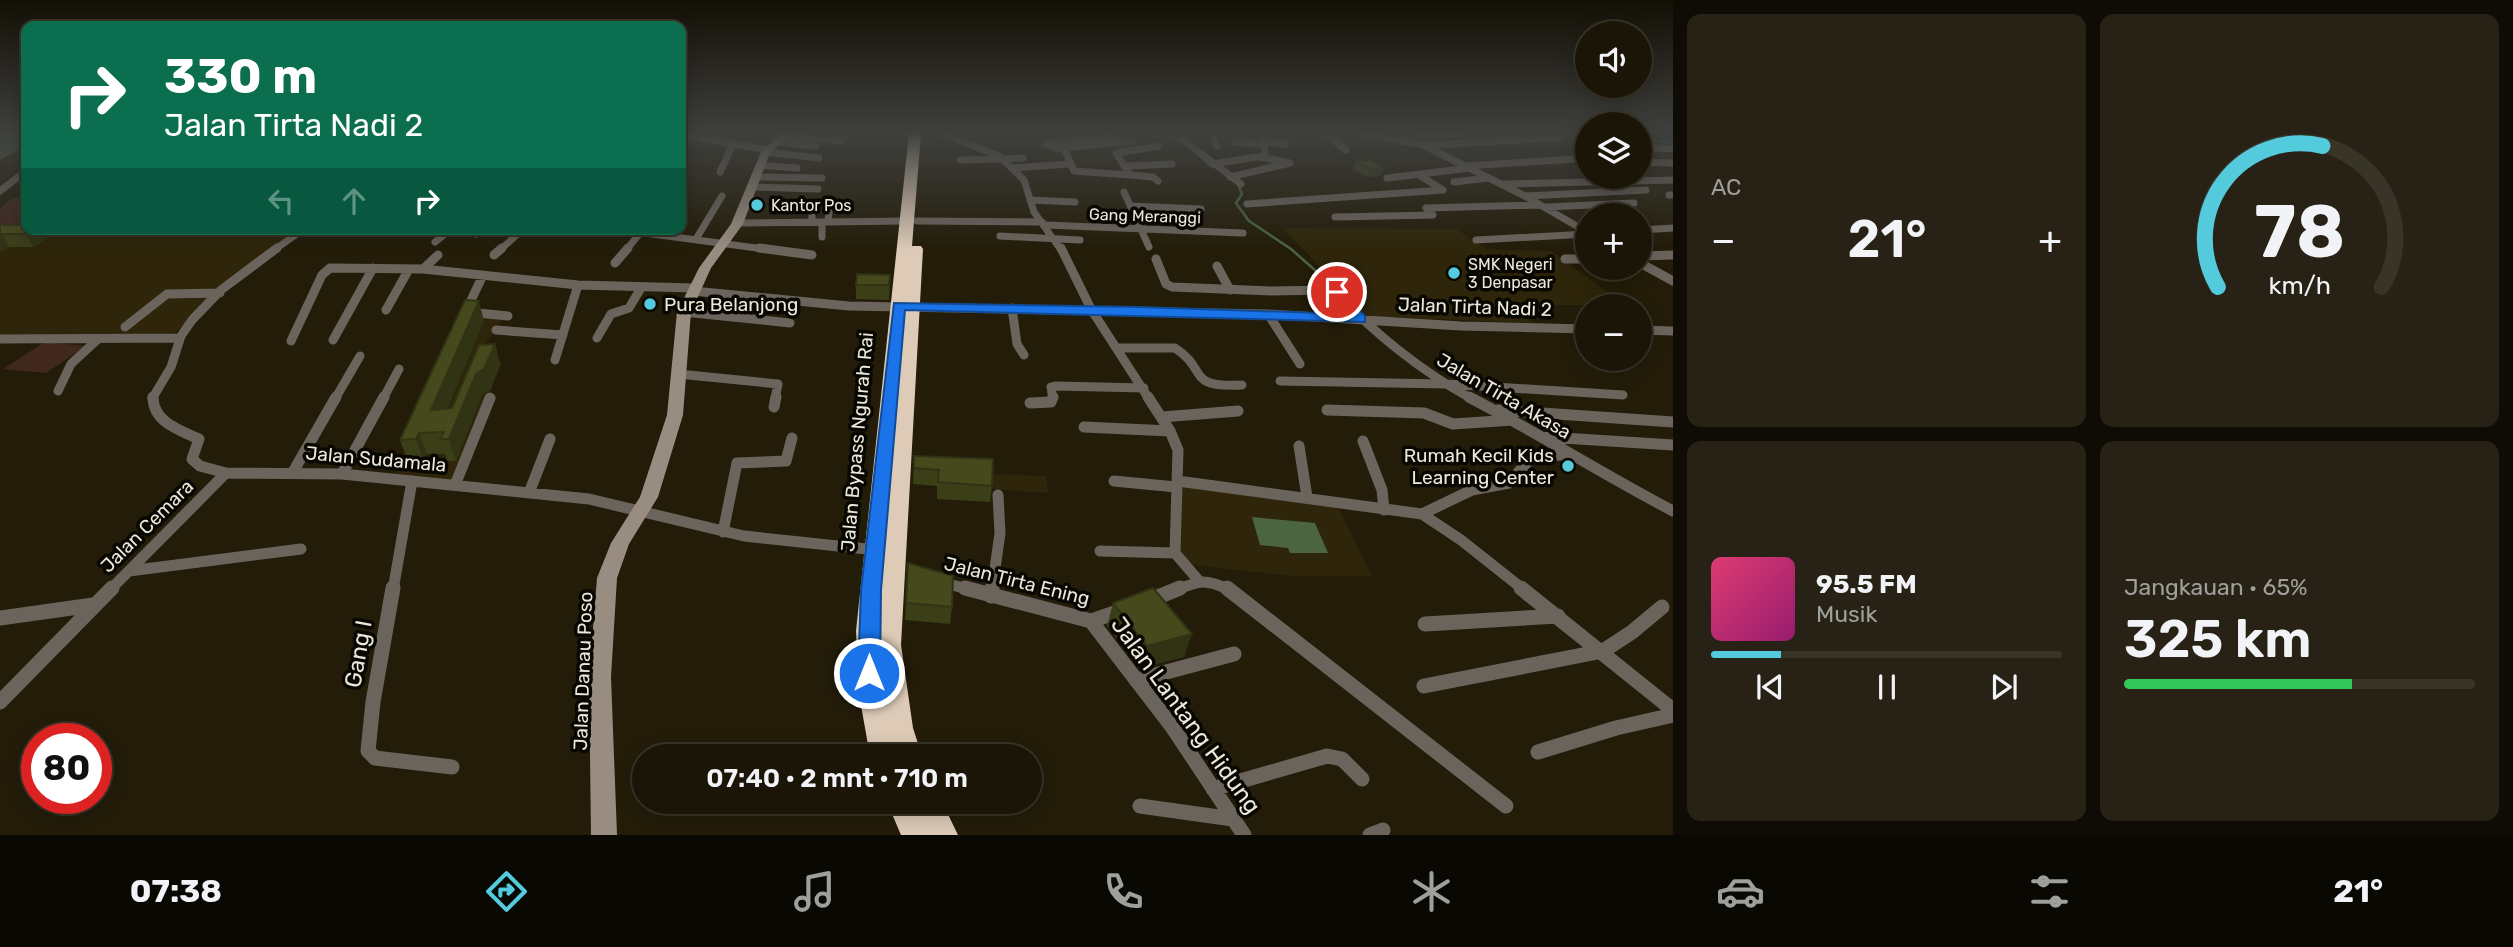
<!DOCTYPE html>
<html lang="id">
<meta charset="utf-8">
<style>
:root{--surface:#1a1507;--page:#272215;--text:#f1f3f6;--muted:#9f9f9b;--line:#383428;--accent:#54cadd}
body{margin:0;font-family:Rubik,sans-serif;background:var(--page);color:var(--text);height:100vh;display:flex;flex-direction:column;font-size:26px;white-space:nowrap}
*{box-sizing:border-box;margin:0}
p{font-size:23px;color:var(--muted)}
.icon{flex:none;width:38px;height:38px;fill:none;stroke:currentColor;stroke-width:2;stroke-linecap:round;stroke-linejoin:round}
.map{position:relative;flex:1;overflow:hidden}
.details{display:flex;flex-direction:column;gap:14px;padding:14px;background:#0e0c04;width:840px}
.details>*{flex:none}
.top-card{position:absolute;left:21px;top:21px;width:665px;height:214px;border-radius:14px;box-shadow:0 4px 18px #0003,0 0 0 2px var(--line);background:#0b6e4f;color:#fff;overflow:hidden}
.tools{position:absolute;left:1575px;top:21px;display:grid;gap:14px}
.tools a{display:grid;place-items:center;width:77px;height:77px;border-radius:50%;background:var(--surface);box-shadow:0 4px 18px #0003,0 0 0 2px var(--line);font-size:35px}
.speed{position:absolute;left:21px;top:723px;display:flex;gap:14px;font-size:35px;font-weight:700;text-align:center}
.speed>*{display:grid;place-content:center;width:91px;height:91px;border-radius:50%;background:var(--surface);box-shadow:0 4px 18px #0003,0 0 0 2px var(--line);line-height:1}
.speed .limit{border:10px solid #d22;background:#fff;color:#111}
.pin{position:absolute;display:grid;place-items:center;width:60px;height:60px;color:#fff;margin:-30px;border:4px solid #fff;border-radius:50%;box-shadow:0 2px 7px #0007}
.me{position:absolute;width:77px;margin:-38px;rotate:0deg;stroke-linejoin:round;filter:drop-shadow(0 0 5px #0008)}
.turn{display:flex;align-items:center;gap:24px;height:147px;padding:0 28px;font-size:32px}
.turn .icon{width:91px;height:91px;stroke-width:2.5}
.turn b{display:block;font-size:49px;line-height:60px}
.lanes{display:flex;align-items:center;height:66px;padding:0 28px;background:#0003;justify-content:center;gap:35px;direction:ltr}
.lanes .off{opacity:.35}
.big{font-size:52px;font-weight:600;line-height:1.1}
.details .widget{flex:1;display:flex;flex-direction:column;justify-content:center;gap:10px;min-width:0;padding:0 24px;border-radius:14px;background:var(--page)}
.details .dial{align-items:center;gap:0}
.dial svg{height:182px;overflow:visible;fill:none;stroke:var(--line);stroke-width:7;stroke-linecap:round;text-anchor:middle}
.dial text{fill:var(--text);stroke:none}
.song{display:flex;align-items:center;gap:21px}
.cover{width:84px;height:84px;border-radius:10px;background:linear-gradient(135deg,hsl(340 70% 55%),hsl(320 70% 35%))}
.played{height:7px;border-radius:4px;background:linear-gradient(90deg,var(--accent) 20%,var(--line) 20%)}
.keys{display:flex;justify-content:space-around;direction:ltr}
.heat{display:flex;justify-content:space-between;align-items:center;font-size:38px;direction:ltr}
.charge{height:10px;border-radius:5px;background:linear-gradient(90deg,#34c759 65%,var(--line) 0)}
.details .tiles{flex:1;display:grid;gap:14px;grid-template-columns:repeat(2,1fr)}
.trip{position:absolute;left:632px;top:744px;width:410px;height:70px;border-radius:35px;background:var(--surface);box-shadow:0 4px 18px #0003,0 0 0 2px var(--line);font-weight:600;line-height:70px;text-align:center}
.tabs{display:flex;height:112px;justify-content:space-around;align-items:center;background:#0a0803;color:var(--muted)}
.tabs .icon{width:49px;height:49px}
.tabs .active{color:var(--accent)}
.tabs b{font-size:32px;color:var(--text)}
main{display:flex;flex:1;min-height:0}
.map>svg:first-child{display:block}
.built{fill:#2e250a}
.green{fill:#40281f}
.water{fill:#4a6540}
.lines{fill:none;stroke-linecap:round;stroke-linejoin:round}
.stream{stroke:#4a6540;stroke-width:2.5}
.street-far3{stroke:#6b645d;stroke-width:7}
.street-far2{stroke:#6b645d;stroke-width:9}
.street-far1{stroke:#6b645d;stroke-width:11}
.street{stroke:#6b645d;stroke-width:15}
.secondary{fill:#998d81;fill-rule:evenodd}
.highway{fill:#ddcab7;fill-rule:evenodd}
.wall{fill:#3b3f18}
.shaded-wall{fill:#303314}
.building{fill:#45491c;stroke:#303314;stroke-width:2}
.route{fill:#1a73e8;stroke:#114b97;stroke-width:2}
.poi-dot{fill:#54cadd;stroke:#090702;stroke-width:2.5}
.labels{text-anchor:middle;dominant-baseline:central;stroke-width:7;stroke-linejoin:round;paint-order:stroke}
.far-poi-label{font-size:16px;fill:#ece8dc;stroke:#090702;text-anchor:start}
.far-street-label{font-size:16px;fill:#ece8dc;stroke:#090702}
.poi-label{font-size:19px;fill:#ece8dc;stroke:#090702;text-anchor:start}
.street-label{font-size:19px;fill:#ece8dc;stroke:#090702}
.near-street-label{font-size:23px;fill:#ece8dc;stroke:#090702}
</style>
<main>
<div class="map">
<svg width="1673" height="835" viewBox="0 0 1673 835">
<rect width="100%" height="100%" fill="#231c09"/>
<path class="built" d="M0 227 26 229 294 234 201 308 174 334 0 336Z
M1283 228 1456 229 1486 249 1551 251 1625 305H1512L1532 323 1366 316Z
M468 314 505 317 474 359 502 363 454 481 395 475Z
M993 474 1046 476 1048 493 993 489Z
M1180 483 1337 504 1372 576H1290L1187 564 1179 553Z"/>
<path class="green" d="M13 198H26V228L0 227V208Z
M45 342 86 346 46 373 3 369Z"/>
<path class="water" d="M0 133H26V146L0 160Z
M1252 517 1315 523 1328 553H1290L1288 548 1260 545Z"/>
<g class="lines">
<path class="stream" d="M1161 133 1182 142
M1640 139 1673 143
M1199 155 1211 166
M1238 184 1242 194 1236 203 1249 221 1291 249 1334 287"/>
<path class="street-far3" d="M941 133 999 156 1024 180 1034 212 1061 250
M1182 133V139L1241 184
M1213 133 1217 146
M1325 133 1346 150
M1362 133 1423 145 1525 196 1587 232
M681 135 769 150
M784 135 842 141
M1413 135 1462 133
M1132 141 1064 148 1074 171 1130 175 1116 153 1159 146
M776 142 816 146
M1236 142 1263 144
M1263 142 1286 144
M1428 145 1558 138
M1640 147 1673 149
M1064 150 1045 144 1114 137
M766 152 819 158
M960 160 1023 158
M1640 162 1673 163
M1212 164 1263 156 1265 153 1262 133
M760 165 797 168
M1126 166 1172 164
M1467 166 1573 159
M1012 168 1069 164
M720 172 733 144
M1130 175 1153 177 1158 181
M755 177 822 178
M1230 177 1290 163 1261 157
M1387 178 1470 168
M1454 182 1488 178
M1504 184 1673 180
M752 187 818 189
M0 191 26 171
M1124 192 1149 247
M1669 195H1673
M1526 196 1646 190
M1030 200 1075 202
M1247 204 1443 190 1419 175
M1131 206 1201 209
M812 207V222
M1546 207 1634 203
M1426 208 1540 205
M1335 217 1433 215 1426 208
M917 221 1042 222
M822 222V237
M828 222 830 203
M738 223 906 221
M1046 225 1243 233
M615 229 772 250
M1640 230 1673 228
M476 234 481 229
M1000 236 1080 240
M696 239 722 196
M1476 240 1587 234
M435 242 451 229
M274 250 304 229
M500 250 523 229
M626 250 641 232"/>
<path class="street-far2" d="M759 248 812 255
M1061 248 1091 309 1149 399
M494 255 502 248
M1640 256 1673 255
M1156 259 1166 284 1172 287 1271 291 1333 290C1375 334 1419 370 1472 399
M1565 259H1587
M615 263 628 248
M1640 263 1673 281
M1217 266 1230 290
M423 269 438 255
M693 291 849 306 1268 314 1461 326 1587 329
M1012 308 1017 344 1024 355
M386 310 409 269
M466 311 483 275
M468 312 508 316
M684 312 790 323
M1268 314 1300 364
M125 327 167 294 220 293
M496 330 563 335
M1640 330 1673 331
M597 338 611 314 629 308 641 288
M0 339 180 338
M333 340 373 268
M291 341 322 275 330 268 423 269 578 285 695 288
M1116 348H1175C1209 370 1185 388 1242 385
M555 360 578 285
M678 374 778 384 775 399
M1280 381 1446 384 1623 395
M58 391 71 364 97 340
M152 399 171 367 181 336 192 320 221 290 277 248
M335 399 360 356
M383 399 399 369
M1053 399 1051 387 1055 386 1144 388"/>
<path class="street-far1" d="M153 397C153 422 179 430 199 439L192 459 200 466 226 473 342 474 589 499 744 536 876 550
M1148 397 1170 431 1178 450 1175 553 1199 581
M1469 397C1538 433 1604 475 1673 511
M1030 403 1051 402 1053 397
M774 407 776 397
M1327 410 1424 413 1453 424 1513 420
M1498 410 1673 422
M1162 417 1238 411
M1084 427 1170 431
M1547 437 1673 445
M1363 441 1382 490 1384 510
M1299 446 1307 497
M293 472 336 397
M342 474 384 397
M1114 481 1176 487
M1178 481 1422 514 1461 540 1524 590
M455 485 490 398
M529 493 550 439
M1422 514 1472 490 1509 483 1531 458 1569 454
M723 532 737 463 786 461 792 438
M1100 551 1175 553
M129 571 301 549
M940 582 972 590
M110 590 226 473
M393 590 412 481
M992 590 1000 533 998 495
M1176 590C1201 580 1205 579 1230 590"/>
<path class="street" d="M393 588 373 702 368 751 375 758 452 767
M965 588 1091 621 1123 610
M1227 588 1506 806
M1521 588 1673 710
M991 596 992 588
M1148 601 1180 588
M0 618 93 605
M1091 621 1173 728 1244 835
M1425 624 1558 616
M1136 680 1234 654
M1424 686 1603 651 1632 632 1662 607
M0 702 112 588
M1538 752 1616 728 1673 715
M1213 789 1327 756 1342 759 1362 779
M1140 806 1233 819
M1370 835 1383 830"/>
<path class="secondary" d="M782 133H792L770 153 743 224 711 268 691 312 683 415 658 497 629 544 617 578 611 677 617 835H591L589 677 597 578 611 543 640 497 667 415 677 312 699 268 731 224 761 152Z"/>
<path class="highway" d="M909 133H921L912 246H921L923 249 901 645 913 728 922 756H870L859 694 856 631Z
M887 802H942L958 835H901Z"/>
</g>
<path class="wall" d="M1356 161 1381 176 1367 177 1353 169Z
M0 225 48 238 33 247H10L0 252Z
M890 275 889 300 856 299V285Z
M484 321 447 409 452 408 495 344 500 364 490 390 482 395 456 461H447L445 454H427L423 461 408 462 400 440Z
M914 456 992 486 990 502 937 499V486L913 484Z
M908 563 952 607 950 624 905 620Z
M1113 603 1184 657 1140 668 1107 626Z"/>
<path class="shaded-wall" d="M1384 168 1381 176 1367 177 1370 169Z
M34 229H43L48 238 33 247 26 234Z
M2 234 10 247 0 252V235Z
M479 301 484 321 438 431 431 410Z
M495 344 500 364 490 390 482 395 456 461 449 439 476 374Z
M419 433 427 454 423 461 416 439Z
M1192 634 1184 657 1140 668 1147 646Z"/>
<path class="building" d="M1371 160 1384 168 1370 169 1356 161Z
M0 225H26V229H34L26 234H2L0 235Z
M857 274 890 275 889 285H856Z
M465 300 479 301 431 410 452 408 479 345 495 344 484 369 476 374 449 439H440L444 432 419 433 416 439 400 440Z
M914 456 993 459 992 486 938 482 939 470 914 468Z
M908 563 953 576 952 607 906 603Z
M1153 588 1192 634 1147 646 1113 603Z"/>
<linearGradient id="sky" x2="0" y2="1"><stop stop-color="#130f05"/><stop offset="0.53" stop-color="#3f403e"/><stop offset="1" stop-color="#3f403e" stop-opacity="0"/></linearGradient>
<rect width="1673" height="250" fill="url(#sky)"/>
<path class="route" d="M1337 288 1342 289 1365 316V322L905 310 881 590 880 673 877 679 869 682 861 679 858 673 861 590 894 303 1139 307 1349 314 1330 292Z"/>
<g class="poi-dot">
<circle cx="757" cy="205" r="7"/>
<circle cx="1454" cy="273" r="7"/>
<circle cx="650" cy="304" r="7"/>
<circle cx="1568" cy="466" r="7"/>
</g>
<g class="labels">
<g class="far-poi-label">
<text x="771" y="205">Kantor Pos</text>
<text x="1468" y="264">SMK Negeri<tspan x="1468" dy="18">3 Denpasar</tspan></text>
</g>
<g class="far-street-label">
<text transform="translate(1145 216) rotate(2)">Gang Meranggi</text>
</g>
<g class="poi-label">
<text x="664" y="304">Pura Belanjong</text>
<text x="1554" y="455" text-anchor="end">Rumah Kecil Kids<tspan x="1554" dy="22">Learning Center</tspan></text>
</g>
<g class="street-label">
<text transform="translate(1475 307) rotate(2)">Jalan Tirta Nadi 2</text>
<text transform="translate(1504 396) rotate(30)">Jalan Tirta Akasa</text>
<text transform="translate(857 442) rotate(-85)">Jalan Bypass Ngurah Rai</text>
<text transform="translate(376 459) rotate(5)">Jalan Sudamala</text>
<text transform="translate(147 526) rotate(-45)">Jalan Cemara</text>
<text transform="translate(1017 581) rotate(14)">Jalan Tirta Ening</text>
<text transform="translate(583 671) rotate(-88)">Jalan Danau Poso</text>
</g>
<g class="near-street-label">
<text transform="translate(358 654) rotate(-80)">Gang I</text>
<text transform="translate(1186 715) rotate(54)">Jalan Lantang Hidung</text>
</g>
</g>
</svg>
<div class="tools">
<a><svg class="icon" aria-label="sound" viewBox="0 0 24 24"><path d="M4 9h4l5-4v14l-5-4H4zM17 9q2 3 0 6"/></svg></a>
<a><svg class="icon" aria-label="layers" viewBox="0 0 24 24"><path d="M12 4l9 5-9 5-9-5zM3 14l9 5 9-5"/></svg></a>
<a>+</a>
<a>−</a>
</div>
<div class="speed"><div class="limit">80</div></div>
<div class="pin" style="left:1337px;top:292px;background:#d93025"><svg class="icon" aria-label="arrive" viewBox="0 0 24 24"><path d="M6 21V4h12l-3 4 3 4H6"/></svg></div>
<svg class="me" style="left:869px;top:673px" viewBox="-20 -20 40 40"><circle r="17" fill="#1a73e8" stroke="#fff" stroke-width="3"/><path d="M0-11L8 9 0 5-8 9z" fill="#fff"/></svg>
<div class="trip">07:40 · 2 mnt · 710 m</div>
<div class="top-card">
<div class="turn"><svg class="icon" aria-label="right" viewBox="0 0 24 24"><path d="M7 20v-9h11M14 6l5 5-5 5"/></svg><div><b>330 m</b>Jalan Tirta Nadi 2</div></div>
<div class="lanes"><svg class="icon off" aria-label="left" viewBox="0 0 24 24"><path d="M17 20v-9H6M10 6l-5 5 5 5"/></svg><svg class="icon off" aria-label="ahead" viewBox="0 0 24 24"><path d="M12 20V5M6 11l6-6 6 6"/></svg><svg class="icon" aria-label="right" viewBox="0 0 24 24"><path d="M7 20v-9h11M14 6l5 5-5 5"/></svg></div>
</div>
</div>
<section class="details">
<div class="tiles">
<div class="widget"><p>AC</p>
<div class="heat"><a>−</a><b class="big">21°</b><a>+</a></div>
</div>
<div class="widget dial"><svg viewBox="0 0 100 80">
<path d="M14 69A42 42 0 1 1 86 69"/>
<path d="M14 69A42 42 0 0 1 60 7" stroke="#54cadd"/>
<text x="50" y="56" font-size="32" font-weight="700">78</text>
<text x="50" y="72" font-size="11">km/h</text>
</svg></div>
<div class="widget">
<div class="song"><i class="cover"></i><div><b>95.5 FM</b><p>Musik</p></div></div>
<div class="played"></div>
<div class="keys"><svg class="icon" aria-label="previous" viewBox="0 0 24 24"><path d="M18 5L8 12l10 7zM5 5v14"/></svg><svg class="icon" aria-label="pause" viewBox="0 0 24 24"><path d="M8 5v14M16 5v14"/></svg><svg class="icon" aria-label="next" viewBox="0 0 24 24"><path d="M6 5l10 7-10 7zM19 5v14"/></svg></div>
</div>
<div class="widget"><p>Jangkauan · 65%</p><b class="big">325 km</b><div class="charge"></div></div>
</div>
</section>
</main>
<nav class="tabs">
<b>07:38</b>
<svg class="icon active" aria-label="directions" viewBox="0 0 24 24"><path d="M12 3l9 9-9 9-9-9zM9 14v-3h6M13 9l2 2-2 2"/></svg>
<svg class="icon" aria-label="music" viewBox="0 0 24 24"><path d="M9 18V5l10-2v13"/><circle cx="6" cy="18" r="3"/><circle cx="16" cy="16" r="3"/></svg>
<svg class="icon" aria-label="phone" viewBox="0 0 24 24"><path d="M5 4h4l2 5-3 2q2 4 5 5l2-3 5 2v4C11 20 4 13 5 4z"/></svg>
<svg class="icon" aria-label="climate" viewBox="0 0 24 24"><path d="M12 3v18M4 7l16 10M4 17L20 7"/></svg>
<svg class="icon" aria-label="car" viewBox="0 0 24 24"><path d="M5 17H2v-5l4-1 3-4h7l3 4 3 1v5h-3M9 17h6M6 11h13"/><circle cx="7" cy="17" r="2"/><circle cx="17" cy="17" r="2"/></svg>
<svg class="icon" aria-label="filters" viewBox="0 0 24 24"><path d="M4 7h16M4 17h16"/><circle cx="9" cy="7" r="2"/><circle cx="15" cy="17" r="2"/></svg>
<b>21°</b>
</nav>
